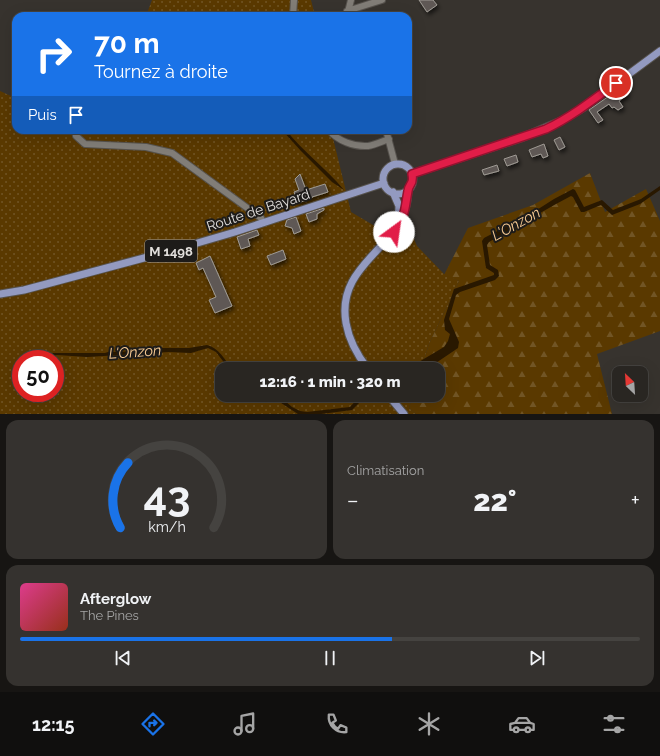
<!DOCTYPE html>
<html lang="fr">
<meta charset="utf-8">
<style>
:root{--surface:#292622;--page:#35322f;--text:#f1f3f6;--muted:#a5a5a5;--line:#454340;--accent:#1a73e8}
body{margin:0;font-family:Raleway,sans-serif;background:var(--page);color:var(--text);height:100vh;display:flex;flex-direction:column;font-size:15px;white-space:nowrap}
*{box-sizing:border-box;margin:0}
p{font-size:13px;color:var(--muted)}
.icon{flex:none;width:22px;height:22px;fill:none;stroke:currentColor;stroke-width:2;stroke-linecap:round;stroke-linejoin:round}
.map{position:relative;height:414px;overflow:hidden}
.side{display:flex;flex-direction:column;gap:6px;padding:6px;background:#171513;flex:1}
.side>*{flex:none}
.banner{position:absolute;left:12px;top:12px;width:400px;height:122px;border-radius:12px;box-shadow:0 4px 16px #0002,0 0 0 1px var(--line);background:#1a73e8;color:#fff;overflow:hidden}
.needle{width:26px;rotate:335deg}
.fabs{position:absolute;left:612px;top:366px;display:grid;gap:8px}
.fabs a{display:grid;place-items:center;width:36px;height:36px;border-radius:8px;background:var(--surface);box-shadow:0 4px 16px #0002,0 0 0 1px var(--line);font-size:20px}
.speed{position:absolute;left:12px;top:350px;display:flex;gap:8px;font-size:20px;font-weight:700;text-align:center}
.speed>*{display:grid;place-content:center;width:52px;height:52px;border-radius:50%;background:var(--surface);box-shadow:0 4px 16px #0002,0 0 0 1px var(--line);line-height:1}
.speed .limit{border:6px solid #d22;background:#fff;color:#111}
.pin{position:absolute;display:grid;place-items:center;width:34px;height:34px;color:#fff;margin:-17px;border:2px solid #fff;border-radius:50%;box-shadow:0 1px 4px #0007}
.me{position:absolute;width:44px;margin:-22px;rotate:31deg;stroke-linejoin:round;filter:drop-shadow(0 0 3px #0008)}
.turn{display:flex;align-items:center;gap:14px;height:84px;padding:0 16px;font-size:18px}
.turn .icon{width:52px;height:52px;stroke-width:2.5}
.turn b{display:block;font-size:28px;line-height:34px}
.then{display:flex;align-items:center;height:38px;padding:0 16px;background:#0003;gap:8px;font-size:15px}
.big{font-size:30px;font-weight:800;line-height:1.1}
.side .card{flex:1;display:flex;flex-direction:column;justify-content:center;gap:6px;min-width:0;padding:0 14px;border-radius:12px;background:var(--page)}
.side .dial{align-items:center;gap:0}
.dial svg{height:104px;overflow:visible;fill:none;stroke:var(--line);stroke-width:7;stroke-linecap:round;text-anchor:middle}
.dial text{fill:var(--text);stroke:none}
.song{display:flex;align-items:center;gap:12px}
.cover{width:48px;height:48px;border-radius:6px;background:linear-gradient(135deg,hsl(330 70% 55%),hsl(10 70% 35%))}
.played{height:4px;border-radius:2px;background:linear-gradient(90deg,var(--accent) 60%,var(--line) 60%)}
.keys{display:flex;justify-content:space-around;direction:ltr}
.heat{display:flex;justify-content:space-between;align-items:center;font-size:22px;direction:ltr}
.side .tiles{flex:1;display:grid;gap:6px;grid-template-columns:1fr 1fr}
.card:last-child{grid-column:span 2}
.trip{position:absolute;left:215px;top:362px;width:230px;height:40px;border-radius:12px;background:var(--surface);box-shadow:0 4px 16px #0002,0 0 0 1px var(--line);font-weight:800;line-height:40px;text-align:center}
.tabs{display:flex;height:64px;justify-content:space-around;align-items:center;background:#100f0e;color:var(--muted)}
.tabs .icon{width:28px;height:28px}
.tabs .selected{color:var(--accent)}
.tabs b{font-size:18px;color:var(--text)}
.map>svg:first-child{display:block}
.grass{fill:url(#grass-dots);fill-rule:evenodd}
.forest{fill:url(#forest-firs)}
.water{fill:#291800}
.building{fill:#5e5954;stroke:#9f9a94;filter:url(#shadow)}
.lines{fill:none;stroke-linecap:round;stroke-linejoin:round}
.minor-casing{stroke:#56524d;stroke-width:8}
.major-casing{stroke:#56524d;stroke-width:9}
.minor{stroke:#817d77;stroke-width:6}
.major{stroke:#939ac0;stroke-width:7}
.route-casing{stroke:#92132f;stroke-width:10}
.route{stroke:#e11d48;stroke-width:7}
.labels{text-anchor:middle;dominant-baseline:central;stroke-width:4;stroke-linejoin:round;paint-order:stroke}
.shield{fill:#1d1b19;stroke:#a7a4a2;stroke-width:1}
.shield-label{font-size:13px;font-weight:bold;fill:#e2dfdc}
.street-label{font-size:14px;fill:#e2dfdc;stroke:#1d1b19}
.water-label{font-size:15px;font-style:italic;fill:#f8cb93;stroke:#1d1b19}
</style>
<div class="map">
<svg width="660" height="414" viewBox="0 0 660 414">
<defs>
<pattern id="grass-dots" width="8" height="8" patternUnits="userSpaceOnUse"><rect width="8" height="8" fill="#5a3900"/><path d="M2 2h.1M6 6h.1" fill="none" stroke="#715525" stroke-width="1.8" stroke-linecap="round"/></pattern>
<pattern id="forest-firs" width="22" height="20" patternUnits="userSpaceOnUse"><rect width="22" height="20" fill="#5a3900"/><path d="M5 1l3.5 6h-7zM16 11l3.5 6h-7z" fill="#715525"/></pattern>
<filter id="shadow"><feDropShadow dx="2" dy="3" stdDeviation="2" flood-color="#0009"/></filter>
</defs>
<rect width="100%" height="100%" fill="#37332e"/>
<path class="grass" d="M152 0H311L315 16H146Z
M0 91 11 96 16 92V130H331L351 212 395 238 411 232 417 246 444 274 459 281 429 344 421 369H222V395H413L409 408 416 414H0ZM21 359H55V393H21Z"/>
<path class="forest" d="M590 173 605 212 646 189 660 221V331L597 354 612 414H416L409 408 413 395H438V369H421L429 344 459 281 444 275 468 228 533 205Z"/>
<path class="water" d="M282 130H286C303 152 326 168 344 190L332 182 301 151Z
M660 186V190L640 204 612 215 601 205 584 212H581L573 197 571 196 556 204 489 242 487 245 490 265 498 270 499 276 495 280 460 292 456 295 449 319 459 342 458 348 427 369H407L444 347 448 341 450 334 445 330 444 320 454 289 494 275V273L486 268 482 241 484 238 532 213 554 199 573 189 575 190 584 207 602 200 613 210 641 199Z
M207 345C219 348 225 360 232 369H229L216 352 208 348 191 353 169 352 87 357 57 355 36 359H27L40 354 49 353H105L108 352H122L154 348H189Z
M266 395H278L292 407 300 411 307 412 350 407 361 395H367L352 410 321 414H298L275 399Z"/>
<path class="building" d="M419 0H433L437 5 427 12Z
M622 87 628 94 619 101 623 107 618 110 614 107 612 108 609 104 597 112 603 120 598 123 589 110Z
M560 137 565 147 559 150 554 140Z
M544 144 548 156 543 158 541 154 532 157 529 150Z
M516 155 518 162 507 166 504 159Z
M497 165 499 171 484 175 482 170Z
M300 174 306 190 325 184 328 192 312 197V198L298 203 294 192 299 190 295 179Z
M324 208V210L317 214V219L309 222 306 214Z
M296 217 301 231 294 234 292 228 285 226 287 220Z
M257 230 259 235 248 239 250 246 241 249 237 237Z
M283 250 286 259 271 265 267 256Z
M210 256 232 306 215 313 209 300 216 297 203 268 199 270 196 263Z"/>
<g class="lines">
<g class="minor-casing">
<path id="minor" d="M347 11 382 0
M293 16 294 0
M347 16 351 0
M75 130 76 136 85 144 146 147 172 153 261 218 263 223
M329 130C337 141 355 147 368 146 375 145 383 141 389 139
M386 130 395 164"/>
</g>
<g class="major-casing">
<path id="major" d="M383 179a15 15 0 1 1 30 0a15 15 0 1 1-30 0Z
M412 174 521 138 561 121 583 108 660 51
M393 192 399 206 398 223
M0 294 24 290 170 251 235 232 384 183
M368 369C357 355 349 340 346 323 335 260 409 247 408 190
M388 395 404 414"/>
</g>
<use href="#minor" class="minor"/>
<use href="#major" class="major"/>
</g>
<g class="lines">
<g class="route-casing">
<path id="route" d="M394 232C405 220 405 207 408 191 409 183 414 185 412 174L546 129C571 117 593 100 616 83"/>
</g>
<use href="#route" class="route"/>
</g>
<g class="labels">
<rect class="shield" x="145" y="240" width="52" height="22" rx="3"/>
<g class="shield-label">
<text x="171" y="251">M 1498</text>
</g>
<g class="street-label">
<text transform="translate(258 210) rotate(-18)">Route de Bayard</text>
</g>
<g class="water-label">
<text transform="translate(516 224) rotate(-29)">L'Onzon</text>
<text transform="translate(135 352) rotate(-4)">L'Onzon</text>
</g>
</g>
</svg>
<div class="fabs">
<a><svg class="needle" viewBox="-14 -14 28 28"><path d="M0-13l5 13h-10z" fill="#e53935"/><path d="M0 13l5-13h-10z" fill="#a5a5a5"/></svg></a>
</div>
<div class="speed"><div class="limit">50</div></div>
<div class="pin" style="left:616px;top:83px;background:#d93025"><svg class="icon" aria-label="arrive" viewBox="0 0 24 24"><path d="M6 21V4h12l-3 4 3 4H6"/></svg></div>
<svg class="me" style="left:394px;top:232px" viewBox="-20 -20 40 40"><circle r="19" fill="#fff"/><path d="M0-13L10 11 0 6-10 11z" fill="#e11d48"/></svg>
<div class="trip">12:16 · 1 min · 320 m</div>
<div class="banner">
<div class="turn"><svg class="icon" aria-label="right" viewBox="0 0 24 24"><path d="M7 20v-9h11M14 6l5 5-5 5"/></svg><div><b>70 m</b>Tournez à droite</div></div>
<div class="then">Puis<svg class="icon" aria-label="arrive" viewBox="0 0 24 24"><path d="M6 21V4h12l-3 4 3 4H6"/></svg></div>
</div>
</div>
<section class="side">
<div class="tiles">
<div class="card dial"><svg viewBox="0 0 100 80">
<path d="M14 69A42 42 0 1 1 86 69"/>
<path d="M14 69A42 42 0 0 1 20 19" stroke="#1a73e8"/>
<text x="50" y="56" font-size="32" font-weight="700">43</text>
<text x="50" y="72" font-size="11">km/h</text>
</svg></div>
<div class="card"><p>Climatisation</p>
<div class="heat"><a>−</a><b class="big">22°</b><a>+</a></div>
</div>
<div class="card">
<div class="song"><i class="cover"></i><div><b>Afterglow</b><p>The Pines</p></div></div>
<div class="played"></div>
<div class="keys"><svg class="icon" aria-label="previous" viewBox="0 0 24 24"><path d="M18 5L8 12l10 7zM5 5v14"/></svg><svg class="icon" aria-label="pause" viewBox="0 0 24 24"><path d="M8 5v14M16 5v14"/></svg><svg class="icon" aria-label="next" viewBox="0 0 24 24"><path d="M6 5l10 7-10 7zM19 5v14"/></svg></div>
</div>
</div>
</section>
<nav class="tabs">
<b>12:15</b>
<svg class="icon selected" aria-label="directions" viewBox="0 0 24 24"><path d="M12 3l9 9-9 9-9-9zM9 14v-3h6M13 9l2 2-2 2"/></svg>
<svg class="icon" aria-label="music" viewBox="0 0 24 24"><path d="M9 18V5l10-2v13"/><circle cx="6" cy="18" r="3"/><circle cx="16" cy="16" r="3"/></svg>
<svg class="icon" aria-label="phone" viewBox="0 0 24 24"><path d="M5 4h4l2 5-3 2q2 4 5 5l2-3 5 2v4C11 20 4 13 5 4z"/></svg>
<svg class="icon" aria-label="climate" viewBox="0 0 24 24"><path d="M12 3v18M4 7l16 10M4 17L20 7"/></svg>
<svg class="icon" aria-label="car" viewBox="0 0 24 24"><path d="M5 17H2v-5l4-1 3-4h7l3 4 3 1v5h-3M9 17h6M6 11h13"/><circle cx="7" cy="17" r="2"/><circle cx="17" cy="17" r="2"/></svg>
<svg class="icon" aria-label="filters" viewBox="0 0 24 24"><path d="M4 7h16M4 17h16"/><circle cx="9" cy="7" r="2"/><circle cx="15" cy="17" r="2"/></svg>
</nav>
